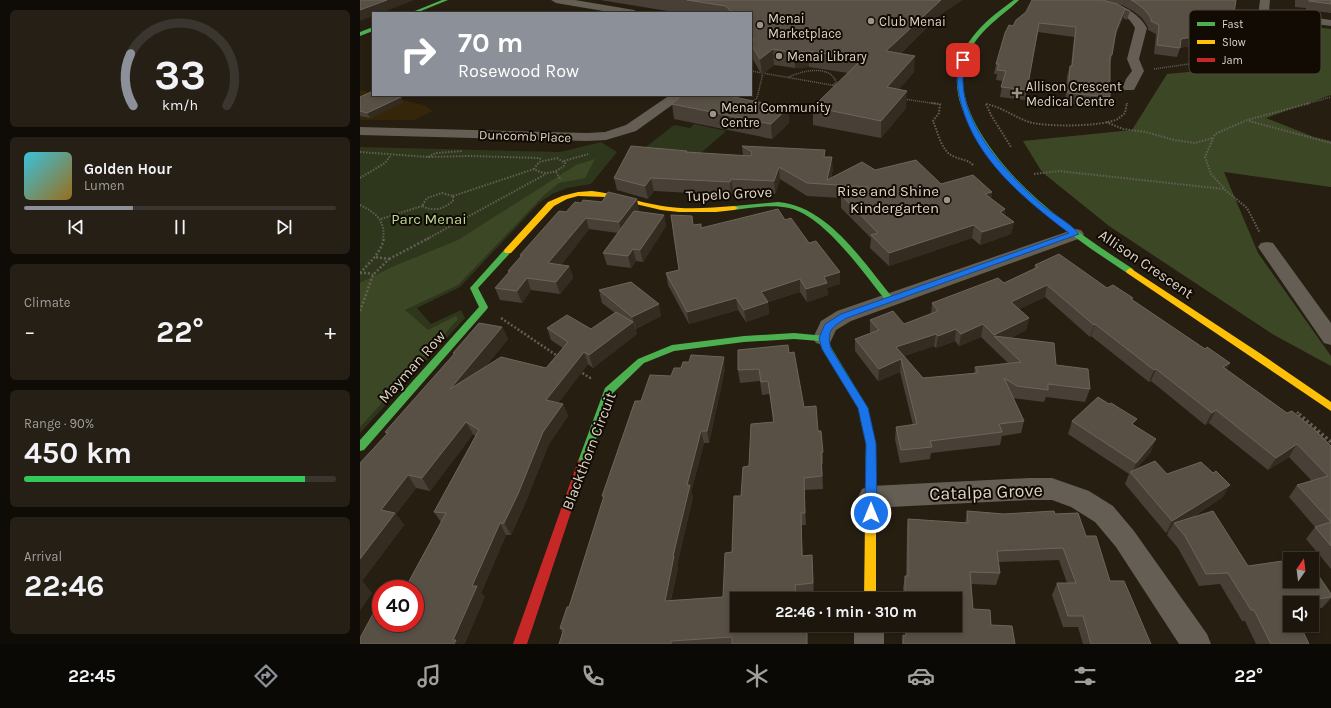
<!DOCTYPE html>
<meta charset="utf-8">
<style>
:root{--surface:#1c160d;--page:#251f16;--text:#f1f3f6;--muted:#a09f9d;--line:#3a352e;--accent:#8c9099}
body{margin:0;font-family:Karla,sans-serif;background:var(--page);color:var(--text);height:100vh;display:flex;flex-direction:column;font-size:15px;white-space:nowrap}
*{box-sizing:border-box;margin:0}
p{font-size:13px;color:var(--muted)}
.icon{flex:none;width:22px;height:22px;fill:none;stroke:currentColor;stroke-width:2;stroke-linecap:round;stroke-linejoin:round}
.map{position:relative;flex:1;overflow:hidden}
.panel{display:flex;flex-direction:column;gap:10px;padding:10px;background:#0f0c07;width:360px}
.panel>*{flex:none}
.banner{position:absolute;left:12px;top:12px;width:380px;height:84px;border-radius:0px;box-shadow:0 2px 6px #0003,0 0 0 1px var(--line);background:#8c9099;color:#fff;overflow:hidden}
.needle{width:26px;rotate:14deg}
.controls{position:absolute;left:923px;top:552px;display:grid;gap:8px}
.controls a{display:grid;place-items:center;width:36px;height:36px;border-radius:0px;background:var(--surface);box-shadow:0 2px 6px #0003,0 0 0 1px var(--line);font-size:20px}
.speed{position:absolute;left:12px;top:580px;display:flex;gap:8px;font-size:20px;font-weight:700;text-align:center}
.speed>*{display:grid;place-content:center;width:52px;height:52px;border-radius:50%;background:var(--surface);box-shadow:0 2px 6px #0003,0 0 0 1px var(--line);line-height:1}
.speed .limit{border:6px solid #d22;background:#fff;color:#111}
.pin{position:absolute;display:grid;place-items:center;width:34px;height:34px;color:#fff;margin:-17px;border-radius:8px;box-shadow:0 2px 6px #0006}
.me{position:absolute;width:44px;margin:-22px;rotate:0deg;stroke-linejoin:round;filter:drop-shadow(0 0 3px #0008)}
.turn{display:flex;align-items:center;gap:14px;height:84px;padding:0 20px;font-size:18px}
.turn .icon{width:52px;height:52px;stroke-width:2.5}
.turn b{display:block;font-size:28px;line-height:34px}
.big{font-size:30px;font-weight:700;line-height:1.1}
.panel .tile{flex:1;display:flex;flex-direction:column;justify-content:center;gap:6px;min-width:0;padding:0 14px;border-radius:6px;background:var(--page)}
.panel .dial{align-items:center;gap:0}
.dial svg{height:104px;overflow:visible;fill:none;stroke:var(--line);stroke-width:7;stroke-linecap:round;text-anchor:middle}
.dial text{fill:var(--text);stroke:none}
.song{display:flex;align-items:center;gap:12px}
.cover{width:48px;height:48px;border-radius:6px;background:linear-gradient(135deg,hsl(190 70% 55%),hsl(40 70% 35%))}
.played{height:4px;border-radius:2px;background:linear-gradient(90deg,var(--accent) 35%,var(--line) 35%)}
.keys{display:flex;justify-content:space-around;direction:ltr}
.heat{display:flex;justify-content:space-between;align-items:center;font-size:22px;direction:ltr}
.charge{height:6px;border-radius:3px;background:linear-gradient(90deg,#34c759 90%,var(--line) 0)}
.trip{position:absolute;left:370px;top:592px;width:232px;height:40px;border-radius:0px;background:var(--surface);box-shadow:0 2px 6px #0003,0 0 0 1px var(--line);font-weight:700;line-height:40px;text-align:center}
.tabs{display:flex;height:64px;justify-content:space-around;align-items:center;background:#0b0905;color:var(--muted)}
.tabs .icon{width:28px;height:28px}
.tabs .current{color:var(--accent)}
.tabs b{font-size:18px;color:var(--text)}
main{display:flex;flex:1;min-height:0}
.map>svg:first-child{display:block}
.built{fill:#362609}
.green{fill:#2e371b}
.forest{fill:#3c4825}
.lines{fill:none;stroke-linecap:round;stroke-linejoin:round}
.path-far3{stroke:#645f56;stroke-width:1.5;stroke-dasharray:1 1;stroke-linecap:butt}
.path-far2{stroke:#645f56;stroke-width:2;stroke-dasharray:1.5 1.5;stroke-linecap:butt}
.path-far1{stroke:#645f56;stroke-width:2.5;stroke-dasharray:2 2;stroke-linecap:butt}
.path{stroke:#645f56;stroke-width:3.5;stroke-dasharray:2.5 2.5;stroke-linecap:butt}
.street{fill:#645e54;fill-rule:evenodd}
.fast{fill:#4caf50;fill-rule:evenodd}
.slow{fill:#ffc107;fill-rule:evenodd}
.jam{fill:#c62828;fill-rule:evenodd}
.wall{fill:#484036;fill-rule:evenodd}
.shaded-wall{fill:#342c21}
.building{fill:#585045;stroke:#6d655a}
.route{fill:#1a73e8;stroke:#114b97}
.poi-dot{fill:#9d9487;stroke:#110b04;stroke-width:1.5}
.labels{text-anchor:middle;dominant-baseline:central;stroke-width:4;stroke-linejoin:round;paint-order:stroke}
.far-poi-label{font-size:13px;fill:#ddd4c6;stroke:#110b04;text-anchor:start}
.far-street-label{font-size:13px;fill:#ddd4c6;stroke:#110b04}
.poi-label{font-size:15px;fill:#ddd4c6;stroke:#110b04;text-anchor:end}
.street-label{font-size:15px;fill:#ddd4c6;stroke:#110b04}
.park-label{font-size:15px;fill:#bdd996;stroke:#110b04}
.near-street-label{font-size:18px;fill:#ddd4c6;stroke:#110b04}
.key{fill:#110b04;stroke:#4e473e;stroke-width:1}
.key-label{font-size:11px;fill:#ddd4c6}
</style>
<main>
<section class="panel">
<div class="tile dial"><svg viewBox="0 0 100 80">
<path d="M14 69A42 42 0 1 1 86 69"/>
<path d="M14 69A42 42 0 0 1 12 29" stroke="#8c9099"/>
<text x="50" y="56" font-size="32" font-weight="700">33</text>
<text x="50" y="72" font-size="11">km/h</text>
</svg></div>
<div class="tile">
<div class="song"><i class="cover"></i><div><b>Golden Hour</b><p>Lumen</p></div></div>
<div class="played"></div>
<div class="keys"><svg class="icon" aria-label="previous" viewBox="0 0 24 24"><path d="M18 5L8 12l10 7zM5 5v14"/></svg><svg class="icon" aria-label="pause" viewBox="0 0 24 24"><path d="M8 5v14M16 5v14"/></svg><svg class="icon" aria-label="next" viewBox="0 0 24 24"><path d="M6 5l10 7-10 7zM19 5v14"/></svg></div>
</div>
<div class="tile"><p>Climate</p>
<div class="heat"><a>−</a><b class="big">22°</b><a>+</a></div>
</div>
<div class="tile"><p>Range · 90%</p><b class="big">450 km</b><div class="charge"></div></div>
<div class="tile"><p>Arrival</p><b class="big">22:46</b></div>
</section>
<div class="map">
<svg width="971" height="644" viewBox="0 0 971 644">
<rect width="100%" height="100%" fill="#261e11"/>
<path class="built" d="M0 90 13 93V95H22L64 105 73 111 54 120H0Z"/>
<path class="green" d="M334 124 366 131 340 154 299 152 286 147 314 125 330 128Z
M241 142 257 152 231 184 207 188 192 194 179 203 100 287 57 308 71 324 101 310 105 318 0 433V147L200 152Z"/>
<path class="forest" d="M922 23 971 29V95L906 118 954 137 971 141V187L864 172 898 253 971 356V366L914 335 749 226 682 172 663 141 772 130 807 74 925 63Z
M235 159 225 178 199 183 183 196 98 285 45 310 68 330 96 316 98 319 0 427V283L32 267 98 240 216 165Z"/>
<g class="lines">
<path class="path-far3" d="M794 69 857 60 884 59
M391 71 477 86
M429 77C441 71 470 64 476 82L473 86
M543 99 578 104
M392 103 397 98 403 73
M767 104V102
M946 104 971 97"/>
<path class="path-far2" d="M571 103 580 104 579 113 573 121C578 132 581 151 593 156 600 160 607 159 613 165
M626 104 631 115 651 147
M626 104C642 107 654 117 669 122 686 127 741 127 758 119 760 117 763 115 765 113L767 103
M889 121 971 143
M746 122 763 129 786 132 814 140 835 143 853 138
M0 152 68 157 110 156 179 158 182 160
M68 157 76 153 103 151
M197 158 205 163V165C196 173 184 176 174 169L179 162Z
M204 161 228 154
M196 172 201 180
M674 174 699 171 864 189 887 208 900 233
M0 178 25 163 31 155
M864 188 851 174 845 157 855 134 887 120 950 103
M82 193 93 196V201C84 209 73 212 62 206L67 198Z
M93 196 174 169
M0 205C15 212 26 221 23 239
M21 219 62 206
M67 239 186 174"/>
<path class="path-far1" d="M29 259 69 238
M0 273C10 262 21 253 24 238
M0 273H8L13 275
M0 311 13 275 29 259 15 257
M141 318 199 357
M219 371 232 379
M937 412 940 415"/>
<path class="path" d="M939 414 971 442"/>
<path class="street" d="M191 0H215L274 10 279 13H255L196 3Z
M710 0C737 0 772 1 787 28L779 59 784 71 774 90H764L763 87 766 79 772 71 767 59 775 28C765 6 732 7 711 2Z
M900 0H910L909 11 971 20V26L908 18 905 54 903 57H895L893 54Z
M310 95H326L276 131 246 140 227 141 0 135V127L227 133 245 132 266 125Z
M715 229 721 230 724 234 721 238 491 321 476 330 470 343 463 345 456 343 453 338 461 321 477 311Z
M907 242 913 243 971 323V345L964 343 898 247 901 243Z
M669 478H692L729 491 753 506 774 531 847 634 851 644H819L756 547 735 522 711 507 692 500H669L511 508 502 505 498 497 502 489 511 486Z
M494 625H524V644H494Z"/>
<path class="fast" d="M82 0H88L56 13H50Z
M654 0H659C640 18 617 31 607 57 597 83 607 110 620 132 657 193 715 231 773 269L774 271 773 273H767C708 234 651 194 614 132 600 110 591 83 601 57 611 32 633 15 654 0Z
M13 27V31L0 36V32Z
M418 202C468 206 503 262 533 298L534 300 533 302H527C504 274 465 216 429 208 411 204 392 208 374 210L370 208 374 206Z
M145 249H148L152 251 118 288 128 307 127 309 4 450 0 451V440L119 307 110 288Z
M434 333 466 336 472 349 508 408 510 418 509 421 505 422 501 421 498 408 462 349 459 341 434 339 384 342 314 351 284 363 253 393 227 464 226 467 222 468 218 467 217 464 245 388 278 359 312 345 384 336Z"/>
<path class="slow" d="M232 191C256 194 278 202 302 206 326 210 350 208 374 206L378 208 374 210 356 212H319L301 210 246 197 218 196 207 199 194 206 151 253H145L144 251 145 249 188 202 202 196 218 192Z
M770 268 901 354 971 402V411L767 273 766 271Z
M505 414 509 415 510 418 516 444V599H504L506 444 500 418 501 415Z"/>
<path class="jam" d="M222 460 226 461 227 464 167 644H153L217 464 218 461Z"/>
</g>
<path class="wall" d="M240 0H602L581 14 540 54 554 72 539 89 546 108 521 138 453 125V107L488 73 449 67 435 68 414 65 402 75 392 58 391 13H320Z
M672 0H876L872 26 869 35 849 42 820 48 817 57 794 54 796 34 788 30V27L782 18 773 11 764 6 758 4 770 11 767 20 763 18 755 37 752 55 750 65V97L747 108 705 103 707 76 710 66H711L714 37 678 32 665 100 640 97 643 81 636 80 637 74H634L636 64 653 26 666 12Z
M935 0H971V13L946 10V8L935 7Z
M323 95H377L375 97 428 108 429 123 412 139 314 119 312 104Z
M0 97H41L43 102 10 118 0 116Z
M382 146 466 157 473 169 471 178 515 170 581 184 632 192 631 199 645 209 644 215 654 222 651 234 620 245 612 238 529 266 510 248 511 238 481 208V198L447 196 420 179 415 194 373 191 371 195 294 191 288 199 257 190 254 178 327 151V153L383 156Z
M279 210 278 212 304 215 306 226 283 262 276 261 271 268 247 265 243 253 258 233 229 229 201 265 209 266 213 278 200 294 171 290 162 303 140 300 135 288 149 273 148 271 161 257 160 255 206 212Z
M425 220 449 243 480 284 467 288 468 295 447 302 440 292 408 302 409 314 386 322 378 310 329 324 308 285 306 273 319 270 334 225 341 228Z
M675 265 747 288 772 300 845 349 870 363 866 370 971 446V569L946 539 955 527 929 497 937 485 952 481 929 457 908 470 849 423 845 425 791 381 789 382 731 336 730 337 685 297 659 309 669 318 666 330 651 338 696 365 730 389 725 402 686 397 684 402 653 398 664 421 661 433 642 436 640 445 571 453 570 459 540 463 535 439 536 427 553 425 540 372 518 381 495 351V339L511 333 510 332V320L544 324 571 314 572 303 644 283 674 269ZM621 337 648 363 615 367 614 373 563 378 544 356 574 346 576 348 595 341 599 346Z
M239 290 301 316 276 329H275L277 334 233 368 228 364 198 403 203 404 208 416 189 444 164 506 151 535H146L121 593 125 597 48 583 81 522 74 512 115 436 113 434 70 491 56 488 36 514 44 525 2 581 12 593 0 610V463L26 434 25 432 94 354 93 353 142 327 148 339 125 367 186 368 203 348 191 340 187 328 231 329 255 313 242 303Z
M429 353 444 407 458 431 463 452V464H462L463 489 444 490 446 525H441L443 556 452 555 454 595 436 596 437 633 448 644H199L202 633 200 628 209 607 243 498 242 496 281 401 311 376 365 369 349 443H344L331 492 333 497 317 565 318 568 311 600 363 597 372 552 381 496 389 466 413 422 410 394 402 395 400 381 380 383 378 370Z
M712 421 774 425 791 452 776 469 807 474 863 497 831 518 888 566 971 594V598L962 608 952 609V603H930V625L949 644H896L885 621H882L860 584 839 586 818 548 807 535 809 531 806 533 765 484 769 474 708 434Z
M607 511 644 514H695L726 536 750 581 791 644H723L718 627H703L692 595 697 583H707L699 560 638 562 640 573 636 585 611 584 613 609 631 625 655 644H542L543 635H545L544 625H595V599H544L543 588 545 576H546L547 531 548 519 605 523Z"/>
<path class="shaded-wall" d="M27 0H54L21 13H13V16L0 21V10Z
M581 0H602L581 14 526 67V51Z
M765 9 763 18 754 40 756 31Z
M872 26 869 35 849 42 820 48 821 39Z
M413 49 414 65 402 75 400 59Z
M448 51 449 67 435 68 434 53Z
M555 56 554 72 526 104 527 87Z
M547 91 546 108 521 138V121Z
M359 95H377L360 109Z
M41 97 43 102 10 118 7 113Z
M428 108 429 123 412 139 411 124Z
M472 157 473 169 469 184 467 180Z
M419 167 420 179 415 194 414 181Z
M291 178 294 191 288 199 285 186Z
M371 179 373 191 371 195 370 182Z
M632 192 630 205 625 194Z
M277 199 279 210 262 234 259 222Z
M645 209 643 222 640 212Z
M304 215 306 226 283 262 280 250Z
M226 218 229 229 193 275 188 263Z
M654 222 651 234 620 245 622 232Z
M614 225 612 238 529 266V253Z
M273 249 276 261 271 268 268 256Z
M209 266 213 278 200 294 196 282Z
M480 272V284L467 288 468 295 447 302 446 289 464 277Z
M167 278 171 290 162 303 157 291Z
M440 279V292L408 302 409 314 386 322 384 310 401 292Z
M687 285 685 297 649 314 651 302Z
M376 298 378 310 329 324 327 312Z
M299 304 301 316 276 329 272 317Z
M669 318 666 330 642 343 634 336 632 348 634 335Z
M273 322 277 334 233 368 229 355Z
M623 324 621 337 599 346 601 334Z
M735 324 731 336 730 337 734 325Z
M142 327 148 339 96 401 90 389Z
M596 329 595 341 576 348 578 336Z
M576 334 574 346 535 359 536 347Z
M224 352 228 364 191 412 186 400Z
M364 357 365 369 349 443 347 431Z
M541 359 540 372 518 381 519 369Z
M870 363 864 375 863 367Z
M796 369 791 381 789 382 794 370Z
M203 404 208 416 189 444 164 506 151 535 144 523 183 432Z
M856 410 849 423 845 425 852 413Z
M106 422 113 434 70 491 62 478Z
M341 431 344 443 331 492 333 497 317 565 318 568 308 612 305 601 327 485Z
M796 439 791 452 772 474 776 463Z
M937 444 929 457 908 470 916 458Z
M48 475 56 488 36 514 44 525 0 584V559L21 510Z
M870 485 863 497 817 526 814 523 809 531 806 533 812 521Z
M140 523 146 535 121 593 125 597 105 644H94L93 640 112 586Z
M2 581 12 593 0 610V584Z"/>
<path class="building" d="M0 0H27L0 10Z
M327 0H581L526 51 555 56 527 87 547 91 521 121 453 107 502 59 448 51 434 53 413 49 400 59 391 44V42L394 40 391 36V13H372L366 6Z
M672 0H742L757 4 770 11 765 9 756 31 752 55H750V97L708 93 710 66H712L716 27 679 23 667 90 641 87 646 71 637 70 639 64H636L645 33 649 25 653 26 656 20 666 12Z
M771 0H876L872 26 852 33 821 39 820 48 797 45 799 25 791 21V18L784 9 775 2Z
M949 0H971V4L949 1Z
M13 91V95H33L41 97 7 113 0 111V97Z
M323 95H364L428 108 411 124 312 104Z
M271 146 327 151 326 152 391 156 392 152 382 146 465 150 464 157H472L467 180 502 162 515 170 556 160 581 184 613 175 632 192 625 194 645 209 640 212 654 222 622 232 614 225 529 253 511 235 518 233 481 195 508 190V187L447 183 419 167 414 181 371 179 370 182 291 178 285 186 254 178Z
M248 192 277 199 259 222 226 218 188 263 209 266 196 282 167 278 157 291 135 288 150 271H148L162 255H160L199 211 206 212 215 202 221 203 223 200 242 202Z
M418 209 425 220 431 218 449 243 456 241 480 272 464 277 467 283 446 289 440 279 401 292 408 302 384 310 376 298 327 312 306 273 319 270 311 215 332 216 333 225 341 224V228Z
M274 211 304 215 280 250 273 249 268 256 243 253Z
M699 254 747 288 753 285 773 298 771 299 845 349 847 347 870 363 863 367 927 413 932 411 955 430 971 446V546L955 527 971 522 937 485 968 476 937 444 916 458 856 410 852 413 796 369 794 370 735 324 734 325 687 285 651 302 669 318 634 335 623 324 601 334 596 329 578 336 576 334 536 347 563 378 618 373 615 367 661 362 634 336 694 343 696 365 728 369 730 389 688 384V390L657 386 644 378 664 421 639 424 642 432 570 441 572 447 541 450 536 427 557 424 541 359 519 369 495 339 519 330 510 320 533 311 544 324 578 311 572 303 638 278 644 283 678 267 675 265Z
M271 282 299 304 272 317 239 290Z
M256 312 273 322 229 355 224 352 186 400 203 404 183 432 158 494 144 523H140L112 586H117L93 640H96L94 644H0V638L21 599V623H55V589H27L30 583H48L86 513 74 512 119 430 106 422 62 478 48 475 21 510 35 513 0 559V463L28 433 25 432 95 353H93L119 323 142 327 90 389 141 357 186 368 208 342 187 328 207 315 231 329Z
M428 345 429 353 434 352 444 407 456 406 458 431H461L463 452H461L462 476 444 478 445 513H441L442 556 452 555 453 583 435 585 436 599H377V625H436L437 633 447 632V644H372V637L311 641V644H199L204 629 200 628 207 607H209L244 496H242L275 401H281L290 375 311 376 314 368H321L323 362H329L331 355 364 357 347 431H341L327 485H330L313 556H314L305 601 363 597 365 553 372 552 374 496H381L383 467 389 466 391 424 414 422 408 381 401 382 399 369 378 370V350Z
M738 397 749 404 751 403 777 419 772 424 796 439 776 463 712 421Z
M795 461 807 474 841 462 853 473 856 471 870 485 812 521 770 472Z
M607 511 644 514 694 511 695 514 718 513 726 536H736L750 581H764L791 644H731L723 616H708L697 583H716L703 548 637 551 640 573 610 572 613 609 630 610 631 625 652 626 655 644H543V635L546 636V625H595V599H545V576H548V519L608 523Z
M853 511 888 566 930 560V581H952V566L971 594V597L928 604 930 607V625H940L949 644H911L894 610H891L868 573 846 574 825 536 814 523Z"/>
<path class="route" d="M603 59 606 60C589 114 646 173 682 205 694 215 709 222 719 234L487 318C472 327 466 330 471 349L508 408 516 444 517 513 515 517 511 518 507 517 505 513 506 444 498 408 462 349 459 338 465 324 481 314 709 233C665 200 615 159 601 103 597 88 596 75 600 60Z"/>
<g class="poi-dot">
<circle cx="511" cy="21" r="4"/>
<circle cx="400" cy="25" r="4"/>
<circle cx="419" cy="56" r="4"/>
<path d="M655 87h4v4h4v4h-4v4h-4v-4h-4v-4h4z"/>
<circle cx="353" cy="114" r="4"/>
<circle cx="587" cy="200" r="4"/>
</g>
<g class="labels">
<g class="far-poi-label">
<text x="408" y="18">Menai<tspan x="408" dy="15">Marketplace</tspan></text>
<text x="519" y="21">Club Menai</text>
<text x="427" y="56">Menai Library</text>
<text x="666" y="86">Allison Crescent<tspan x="666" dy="15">Medical Centre</tspan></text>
<text x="361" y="107">Menai Community<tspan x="361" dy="15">Centre</tspan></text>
</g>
<g class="far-street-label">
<text transform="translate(165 136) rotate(2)">Duncomb Place</text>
</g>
<g class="poi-label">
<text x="579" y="191">Rise and Shine<tspan x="579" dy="17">Kindergarten</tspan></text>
</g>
<g class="street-label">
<text transform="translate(369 194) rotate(-3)">Tupelo Grove</text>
<text transform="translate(786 264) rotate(34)">Allison Crescent</text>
<text transform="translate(52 367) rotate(-48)">Mayman Row</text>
<text transform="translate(229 451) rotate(-69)">Blackthorn Circuit</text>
</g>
<g class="park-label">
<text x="69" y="219">Parc Menai</text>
</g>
<g class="near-street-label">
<text transform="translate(626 492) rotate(-2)">Catalpa Grove</text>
</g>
</g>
<rect x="829" y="10" width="132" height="64" rx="6" class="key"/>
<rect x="837" y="22" width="18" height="4" fill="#4caf50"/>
<rect x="837" y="40" width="18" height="4" fill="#ffc107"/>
<rect x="837" y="58" width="18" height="4" fill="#c62828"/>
<g class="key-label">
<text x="862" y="28">Fast</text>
<text x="862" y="46">Slow</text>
<text x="862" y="64">Jam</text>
</g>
</svg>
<div class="controls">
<a><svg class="needle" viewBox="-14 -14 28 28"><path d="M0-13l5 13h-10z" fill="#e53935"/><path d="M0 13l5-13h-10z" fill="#a09f9d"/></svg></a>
<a><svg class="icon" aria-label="sound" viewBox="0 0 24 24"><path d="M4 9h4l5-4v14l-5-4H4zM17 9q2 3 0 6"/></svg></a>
</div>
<div class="speed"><div class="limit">40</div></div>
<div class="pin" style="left:603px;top:60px;background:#d93025"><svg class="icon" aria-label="arrive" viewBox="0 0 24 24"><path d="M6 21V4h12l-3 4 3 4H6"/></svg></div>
<svg class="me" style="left:511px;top:513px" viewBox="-20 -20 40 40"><circle r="17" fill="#1a73e8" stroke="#fff" stroke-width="3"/><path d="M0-11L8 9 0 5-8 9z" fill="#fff"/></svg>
<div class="trip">22:46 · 1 min · 310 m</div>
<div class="banner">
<div class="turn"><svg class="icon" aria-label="right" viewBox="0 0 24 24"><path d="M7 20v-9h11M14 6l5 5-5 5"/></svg><div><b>70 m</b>Rosewood Row</div></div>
</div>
</div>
</main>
<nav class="tabs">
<b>22:45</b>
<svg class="icon current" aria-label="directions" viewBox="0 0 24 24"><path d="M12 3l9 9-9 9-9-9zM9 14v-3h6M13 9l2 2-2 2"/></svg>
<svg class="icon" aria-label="music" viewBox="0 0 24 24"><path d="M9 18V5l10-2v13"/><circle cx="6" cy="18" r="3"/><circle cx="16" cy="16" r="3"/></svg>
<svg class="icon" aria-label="phone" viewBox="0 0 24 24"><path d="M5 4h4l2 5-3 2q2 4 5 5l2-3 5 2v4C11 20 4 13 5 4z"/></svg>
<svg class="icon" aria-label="climate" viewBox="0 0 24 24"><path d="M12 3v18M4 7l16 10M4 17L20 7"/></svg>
<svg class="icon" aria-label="car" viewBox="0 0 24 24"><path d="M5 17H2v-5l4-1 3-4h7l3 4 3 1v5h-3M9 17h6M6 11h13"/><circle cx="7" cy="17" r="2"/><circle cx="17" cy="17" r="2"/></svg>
<svg class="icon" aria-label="filters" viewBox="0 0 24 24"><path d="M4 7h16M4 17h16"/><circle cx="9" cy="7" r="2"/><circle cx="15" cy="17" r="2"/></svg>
<b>22°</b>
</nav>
